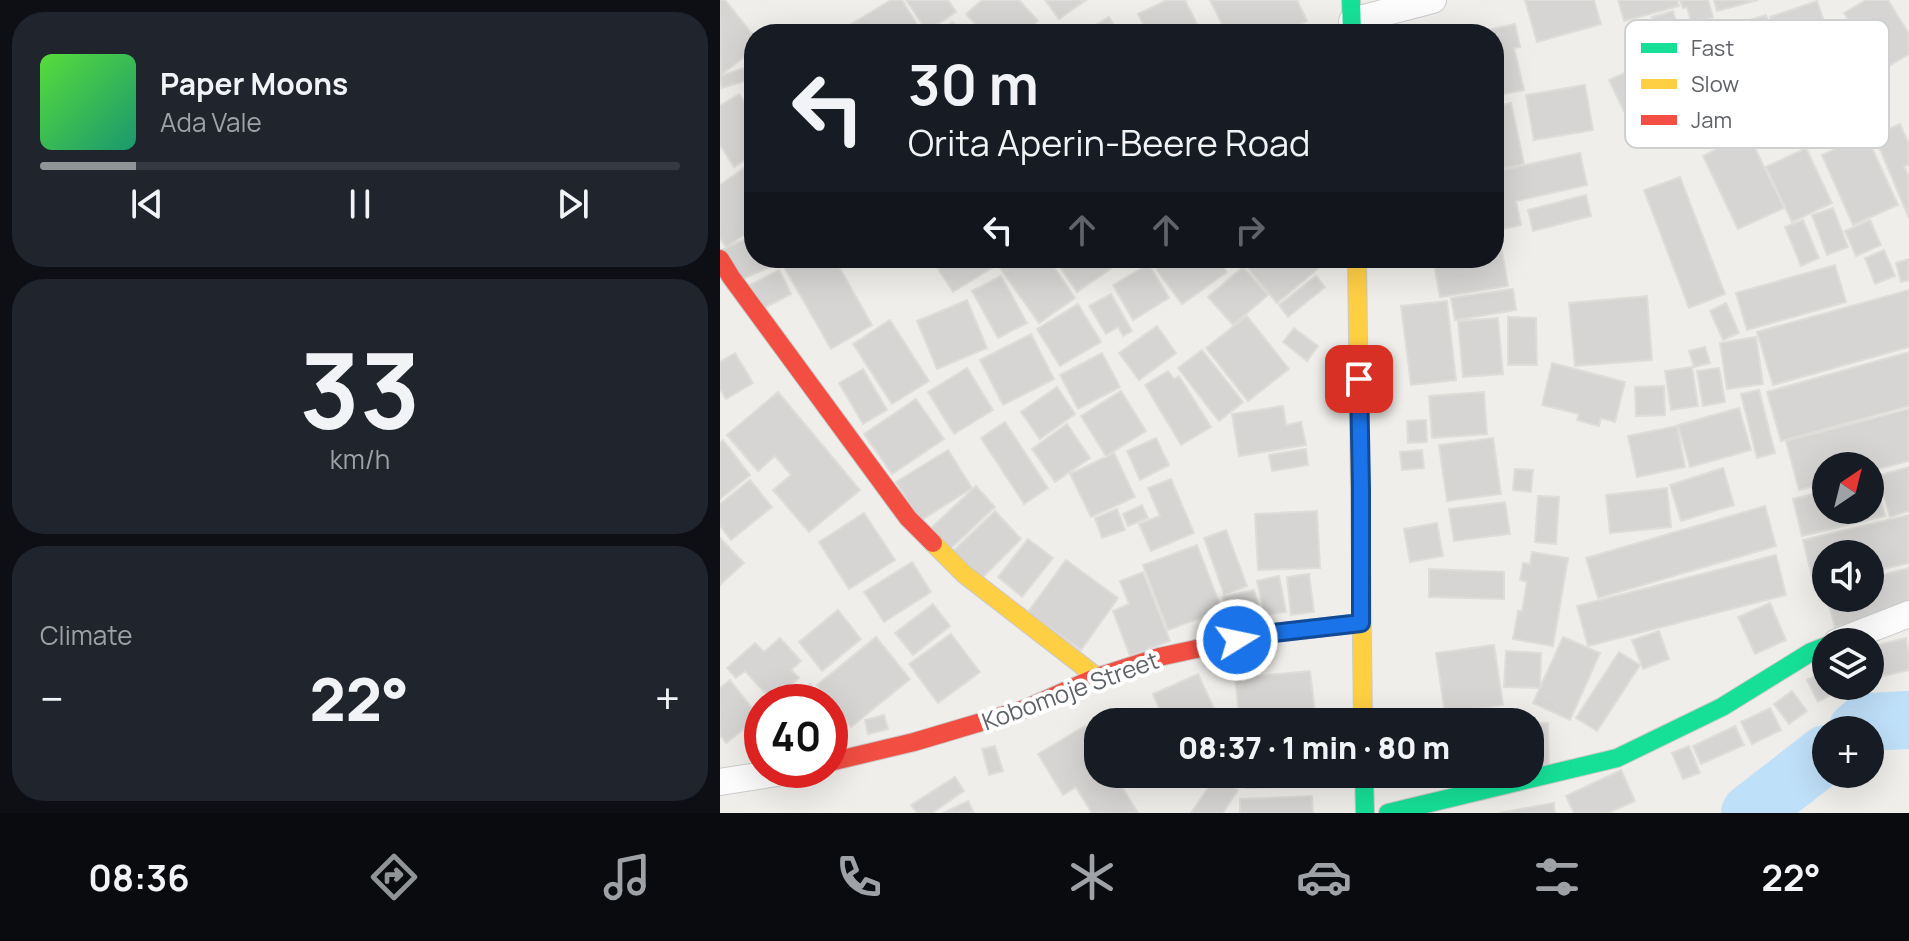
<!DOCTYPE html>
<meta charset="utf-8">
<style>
:root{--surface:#171b24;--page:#20242c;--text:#f1f3f6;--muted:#9ea1a6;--line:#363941;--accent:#919496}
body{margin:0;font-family:Manrope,sans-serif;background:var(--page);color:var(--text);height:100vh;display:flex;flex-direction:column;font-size:30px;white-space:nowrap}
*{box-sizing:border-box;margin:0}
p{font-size:26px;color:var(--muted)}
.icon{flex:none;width:44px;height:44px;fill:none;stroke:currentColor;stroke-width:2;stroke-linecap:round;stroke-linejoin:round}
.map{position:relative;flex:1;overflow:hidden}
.sheet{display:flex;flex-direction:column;gap:12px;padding:12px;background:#0d0f14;width:720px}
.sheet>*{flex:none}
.hud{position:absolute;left:24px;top:24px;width:760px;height:244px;border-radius:32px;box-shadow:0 8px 32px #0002;background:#171b24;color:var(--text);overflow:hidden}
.needle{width:52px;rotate:35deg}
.controls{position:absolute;left:1092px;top:452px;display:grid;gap:16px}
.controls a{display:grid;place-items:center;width:72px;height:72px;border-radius:50%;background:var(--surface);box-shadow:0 8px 32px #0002;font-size:40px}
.speed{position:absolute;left:24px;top:684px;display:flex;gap:16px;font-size:40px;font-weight:700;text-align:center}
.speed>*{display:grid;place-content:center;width:104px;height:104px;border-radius:50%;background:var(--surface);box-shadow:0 8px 32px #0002;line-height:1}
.speed .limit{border:12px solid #d22;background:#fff;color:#111}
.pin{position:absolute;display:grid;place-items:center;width:68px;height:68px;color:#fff;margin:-34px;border-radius:16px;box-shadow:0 4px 12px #0006}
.me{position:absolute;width:88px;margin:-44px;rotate:80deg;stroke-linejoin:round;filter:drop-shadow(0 0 6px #0008)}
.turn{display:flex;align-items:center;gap:28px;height:168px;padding:0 32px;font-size:36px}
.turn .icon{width:104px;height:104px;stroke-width:2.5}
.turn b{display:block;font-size:56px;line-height:68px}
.lanes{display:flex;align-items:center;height:76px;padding:0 32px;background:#0003;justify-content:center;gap:40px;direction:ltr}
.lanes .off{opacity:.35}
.big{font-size:60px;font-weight:800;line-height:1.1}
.sheet .tile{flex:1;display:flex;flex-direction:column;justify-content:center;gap:12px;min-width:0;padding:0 28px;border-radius:32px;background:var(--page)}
.sheet .dial{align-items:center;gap:0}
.dial b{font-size:104px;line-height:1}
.song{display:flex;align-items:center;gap:24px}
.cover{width:96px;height:96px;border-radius:12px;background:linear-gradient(135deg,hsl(110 70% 55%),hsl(160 70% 35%))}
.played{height:8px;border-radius:4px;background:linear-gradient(90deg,var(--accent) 15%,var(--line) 15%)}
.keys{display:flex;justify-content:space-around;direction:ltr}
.heat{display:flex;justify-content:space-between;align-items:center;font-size:44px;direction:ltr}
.trip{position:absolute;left:364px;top:708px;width:460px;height:80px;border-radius:32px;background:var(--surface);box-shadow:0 8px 32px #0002;font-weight:800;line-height:80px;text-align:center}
.menu{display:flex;height:128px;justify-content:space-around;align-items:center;background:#090b0e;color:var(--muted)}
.menu .icon{width:56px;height:56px}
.menu .on{color:var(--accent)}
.menu b{font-size:36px;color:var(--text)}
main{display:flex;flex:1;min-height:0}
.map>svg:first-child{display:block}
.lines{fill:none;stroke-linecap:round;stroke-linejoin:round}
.river{stroke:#bfe0f9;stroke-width:58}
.building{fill:#d6d5d3;stroke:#deddd9;stroke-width:2}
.street-casing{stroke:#cbcccc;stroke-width:28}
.fast-casing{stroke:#cacacb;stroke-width:20}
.slow-casing{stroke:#cacacb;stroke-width:20}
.jam-casing{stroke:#cacacb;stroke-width:20}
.street{stroke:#fdfcfc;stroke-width:26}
.fast{stroke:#16e098;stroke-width:18}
.slow{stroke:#ffcf43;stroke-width:18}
.jam{stroke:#f24e42;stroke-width:18}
.route-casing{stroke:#114b97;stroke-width:20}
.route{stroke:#1a73e8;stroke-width:14}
.labels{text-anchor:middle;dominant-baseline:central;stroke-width:8;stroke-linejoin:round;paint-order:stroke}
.street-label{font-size:24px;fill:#5f6368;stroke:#fff}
.key{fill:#fff;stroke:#cfd0d2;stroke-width:2}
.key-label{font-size:22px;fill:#5f6368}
</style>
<main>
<section class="sheet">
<div class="tile">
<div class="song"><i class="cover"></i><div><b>Paper Moons</b><p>Ada Vale</p></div></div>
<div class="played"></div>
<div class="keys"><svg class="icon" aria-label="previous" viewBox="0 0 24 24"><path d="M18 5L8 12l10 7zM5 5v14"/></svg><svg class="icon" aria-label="pause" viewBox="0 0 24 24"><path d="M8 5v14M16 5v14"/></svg><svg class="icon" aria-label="next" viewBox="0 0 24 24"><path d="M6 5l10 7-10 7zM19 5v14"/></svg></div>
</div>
<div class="tile dial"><b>33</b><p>km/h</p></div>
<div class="tile"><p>Climate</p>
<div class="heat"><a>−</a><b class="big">22°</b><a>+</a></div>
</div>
</section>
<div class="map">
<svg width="1189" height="813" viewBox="0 0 1189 813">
<rect width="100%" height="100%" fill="#efeeea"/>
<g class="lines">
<path class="river" d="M1137 730 1147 722 1189 720
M1030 813 1106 754"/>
</g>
<path class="building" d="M0 0H5L34 36V49L1 75Z
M171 0H182L203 34H115Z
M186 0H228L236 12 207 31Z
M262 0H299L318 21 303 34H265L246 14Z
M325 0H366L339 19Z
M447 0H465L482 34H428L418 14Z
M490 0H577L587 21 560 34H507Z
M805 0H874L881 24 817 42Z
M898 0H957L959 6 904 21Z
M960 0H988L993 17 972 24 967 7 963 8Z
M994 0H1038L997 11Z
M1146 0H1168L1189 34V54L1159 72 1124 13Z
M1097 1 1111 41 1063 57 1050 17Z
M953 11 961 40 940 46 932 17Z
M1046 15 1063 71 1018 84 1001 29Z
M389 17 399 34H361Z
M233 22 242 34H215Z
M795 24 800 47 794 48 804 90 774 96V34H749Z
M930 61 955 110 913 130 889 80Z
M24 68 28 80 2 88 0 76Z
M865 85 873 130 814 140 806 95Z
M19 94 34 116V154L14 167 0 145V106Z
M791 103 804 164 774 170V106Z
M1180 124 1189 144V165L1184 166 1189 177V218L1154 135Z
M1028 134 1064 208 1018 229 983 156Z
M1146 135 1178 205 1133 225 1102 155Z
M1086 148 1112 203 1072 222 1046 167Z
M860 153 867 185 796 201 801 225 774 231V172Z
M24 168 34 181V228L6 247 0 238V185Z
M960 177 1005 294 969 308 924 190Z
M866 195 871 216 813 231 808 210Z
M1113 208 1128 247 1107 255 1092 215Z
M1083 220 1099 258 1081 266 1065 227Z
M1150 220 1161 245 1136 256 1125 231Z
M34 235V258H48L52 266 16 282 2 250Z
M780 239 788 286 720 297 713 258H774V240Z
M1164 250 1175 276 1155 284 1145 258Z
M59 258H114L152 325 111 349Z
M226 258H270L275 266 233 292 215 264Z
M279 258H328L355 298 319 323 275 261Z
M334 258H406L357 292Z
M428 258H497L507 272 462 304Z
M526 258H592L600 267 557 303 522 261Z
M1189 259V280L1181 282 1176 263Z
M429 264 449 298 413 320 393 285Z
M1115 265 1126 302 1027 330 1016 293Z
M523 267 548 295 513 325 488 297Z
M59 270 71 294 42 309 30 285Z
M281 276 307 323 278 338 252 291Z
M596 276 605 287 568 317 559 305Z
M793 289 796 310 735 320 731 298Z
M1189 290V347L1053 385 1037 332Z
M391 294 412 331 403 336 398 327 386 334 369 306Z
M927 296 932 360 855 366 849 303Z
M247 300 267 348 217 369 197 321Z
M727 301 736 380 691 385 681 306Z
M1006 303 1019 333 1003 340 990 311Z
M358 304 381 342 340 366 317 329Z
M527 316 569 369 528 401 486 348Z
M788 317 816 318 817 365H788Z
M778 318 783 374 743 377 738 321Z
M170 320 209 381 172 404 133 344Z
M437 326 456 353 419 380 399 353Z
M574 328 598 346 587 361 563 342Z
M311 334 334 379 283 405 260 360Z
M1036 337 1043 384 1007 389 1000 343Z
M985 347 990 363 974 367 969 351Z
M482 350 523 402 499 421 458 368Z
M1189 352V406L1061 441 1047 392Z
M15 353 33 383 6 399 0 389V362Z
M382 353 400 387 358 409 340 375Z
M832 363 905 382 895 422 881 418 879 426 857 420 859 414 822 405Z
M972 367 978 406 951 410 945 371Z
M247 368 273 410 234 434 208 392Z
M999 368 1005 402 983 406 977 371Z
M143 369 167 410 143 424 119 383Z
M448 371 454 379 459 376 491 427 461 445 425 385Z
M944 386 945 415 916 416 915 387Z
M337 387 355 414 320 439 301 412Z
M1039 390 1055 453 1037 458 1021 394Z
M401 391 426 431 386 456 361 416Z
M58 392 140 490 89 532 53 490 71 475 55 456 38 471 7 435Z
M764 392 767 434 712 438 709 396Z
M196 399 224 439 172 474 144 434Z
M563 406 566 425 581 422 586 445 519 456 512 414Z
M1019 408 1031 450 970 467 958 425Z
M1189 409V461L1150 471V466H1106V483L1079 490 1066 441Z
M706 420 707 442 688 443 687 421Z
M285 422 328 488 304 504 261 438Z
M347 424 370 458 335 482 312 449Z
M957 426 965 467 917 477 908 436Z
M436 438 449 465 420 480 407 451Z
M773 438 781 494 727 501 719 445Z
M3 440 30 475 0 499V443Z
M586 449 588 465 552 471 549 455Z
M228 450 252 488 200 521 176 482Z
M702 450 704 468 682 470 680 452Z
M394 453 415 497 371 517 350 474Z
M1189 467V511L1170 517 1158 476Z
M1003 468 1014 505 961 521 950 485Z
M795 469 813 470 811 492 793 490Z
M451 479 474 533 431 551 419 524 440 516 428 488Z
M1156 479 1165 516 1082 536 1073 499 1106 491V510H1150V480Z
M30 480 52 507 11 540 0 526V504Z
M256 486 275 507 230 549 211 528Z
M947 488 951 527 890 533 886 495Z
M818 496 839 497 836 544 815 542Z
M785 502 790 534 734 541 729 509Z
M422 505 428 518 408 526 403 514Z
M1045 506 1056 546 878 598 866 558Z
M397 509 405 530 382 538 375 518Z
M275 511 301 539 260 580 232 552Z
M597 511 600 568 538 570 535 514Z
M144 513 175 560 129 589 99 542Z
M1189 515V563L1150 572V554H1106V582L1094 585 1083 540Z
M717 523 723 556 690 562 684 529Z
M506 530 527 586 504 594 484 538Z
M0 538 24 563 0 585Z
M308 539 333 558 302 597 278 577Z
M477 545 502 610 448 630 423 565Z
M812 552 848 558 833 646 793 639 798 611H802L807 582 800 580 803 563 810 564Z
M1056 555 1066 595 868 646 857 606Z
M346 560 398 598 361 650 308 612Z
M192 562 211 592 164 622 144 592Z
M1189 568V607L1115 627 1107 598H1150V578Z
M709 569 784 572V599L709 597Z
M423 572 450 641 410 656 393 611 409 604 400 581Z
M589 574 594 612 571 615 567 577Z
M559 576 566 612 545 615 537 581Z
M534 590 543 623 512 631 503 597Z
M1050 603 1066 640 1035 654 1018 617Z
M213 604 230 626 193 655 175 633Z
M118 610 141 639 102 671 79 642Z
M939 631 949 659 923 669 912 640Z
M231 634 260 672 218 703 189 664Z
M156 637 190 679 131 727 97 685Z
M843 637 880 653 850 720 813 703Z
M60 638 81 661 71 670 79 678 53 702 25 671 16 678 7 668 35 643 44 652Z
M1186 638 1189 653V670L1150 679V647Z
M774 645 783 705 725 713 716 653Z
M786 651 821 653 820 688 784 687Z
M899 652 920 665 877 731 856 718Z
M1106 670V686L1126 687 1098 702 1087 680Z
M590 671 596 722H520L515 678Z
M478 674 500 722H445L433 694Z
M10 680 39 717 6 743 0 735V688Z
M90 684 105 702H68L76 696 80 700 85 695 82 692Z
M1072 691 1087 711 1069 724 1054 704Z
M110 708 125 726 110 738Z
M1050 708 1061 730 1032 744 1021 722Z
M164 715 168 729 148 734 145 720Z
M772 715 773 722 698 721Z
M810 723H828L829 771H810Z
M365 726 378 747V774H394L418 813H372L356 787 343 795 318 754Z
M1015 726 1024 745 981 764 973 746Z
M275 746 283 771 269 775 262 749Z
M969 746 980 773 963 779 952 753Z
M901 770 915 801 888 813H854L846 796Z
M526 774H595V786L526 788Z
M496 776 518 790 503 813H471Z
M235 777 244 791 212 813H197L191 805Z
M592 796 593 813H520V799Z
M248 801 254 813H223Z
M834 803 835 813H779Z"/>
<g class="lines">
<g class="street-casing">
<path id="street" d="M632 21 713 0
M1117 642 1189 614
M0 782 75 770"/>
</g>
<g class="fast-casing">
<path id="fast" d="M631 0 632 34
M644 774 645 813
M668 813 897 758 1002 707 1091 652 1106 646"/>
</g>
<g class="slow-casing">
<path id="slow" d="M637 258 643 722
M213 543 244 574 377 677
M513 641 544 634 641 623"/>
</g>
<g class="jam-casing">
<path id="jam" d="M0 259 11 277 188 518 213 543
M110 762 194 742 305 709 377 677 439 657 513 641"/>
</g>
<use href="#street" class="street"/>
<use href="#fast" class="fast"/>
<use href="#slow" class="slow"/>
<use href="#jam" class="jam"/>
</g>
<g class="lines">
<g class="route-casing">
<path id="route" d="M517 640 544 634 641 623V489L639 379"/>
</g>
<use href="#route" class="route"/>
</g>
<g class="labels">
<g class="street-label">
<text transform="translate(350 690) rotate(-20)">Kobomoje Street</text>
</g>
</g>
<rect x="905" y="20" width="264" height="128" rx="12" class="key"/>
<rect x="921" y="43" width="36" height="10" fill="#16e098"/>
<rect x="921" y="79" width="36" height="10" fill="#ffcf43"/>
<rect x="921" y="115" width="36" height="10" fill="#f24e42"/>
<g class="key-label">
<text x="971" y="56">Fast</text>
<text x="971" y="92">Slow</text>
<text x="971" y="128">Jam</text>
</g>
</svg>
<div class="controls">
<a><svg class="needle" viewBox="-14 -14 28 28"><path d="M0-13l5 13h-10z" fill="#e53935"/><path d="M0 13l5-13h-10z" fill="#9ea1a6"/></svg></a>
<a><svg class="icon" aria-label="sound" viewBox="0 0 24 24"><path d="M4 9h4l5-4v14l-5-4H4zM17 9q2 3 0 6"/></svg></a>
<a><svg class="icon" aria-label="layers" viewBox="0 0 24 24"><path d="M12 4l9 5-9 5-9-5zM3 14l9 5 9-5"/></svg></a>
<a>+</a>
</div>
<div class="speed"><div class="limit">40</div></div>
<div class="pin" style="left:639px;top:379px;background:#d93025"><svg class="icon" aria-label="arrive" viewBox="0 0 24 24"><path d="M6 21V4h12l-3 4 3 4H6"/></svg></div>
<svg class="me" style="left:517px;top:640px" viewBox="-20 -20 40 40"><circle r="17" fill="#1a73e8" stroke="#fff" stroke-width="3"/><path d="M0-11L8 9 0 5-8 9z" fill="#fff"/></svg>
<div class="trip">08:37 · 1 min · 80 m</div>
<div class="hud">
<div class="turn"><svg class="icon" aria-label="left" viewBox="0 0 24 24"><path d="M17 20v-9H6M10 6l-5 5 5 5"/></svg><div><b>30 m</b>Orita Aperin-Beere Road</div></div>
<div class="lanes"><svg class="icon" aria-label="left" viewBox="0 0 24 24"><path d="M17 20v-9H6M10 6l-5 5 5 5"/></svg><svg class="icon off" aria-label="ahead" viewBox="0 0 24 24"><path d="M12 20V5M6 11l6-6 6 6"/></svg><svg class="icon off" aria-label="ahead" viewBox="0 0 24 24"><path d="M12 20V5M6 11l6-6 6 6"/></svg><svg class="icon off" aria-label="right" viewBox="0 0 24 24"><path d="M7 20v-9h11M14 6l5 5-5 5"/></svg></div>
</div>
</div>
</main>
<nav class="menu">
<b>08:36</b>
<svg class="icon on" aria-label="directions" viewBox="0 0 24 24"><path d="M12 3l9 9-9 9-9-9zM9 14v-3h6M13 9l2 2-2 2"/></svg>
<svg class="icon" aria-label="music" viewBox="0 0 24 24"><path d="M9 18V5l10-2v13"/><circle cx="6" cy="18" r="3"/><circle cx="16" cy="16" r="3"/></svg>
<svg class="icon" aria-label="phone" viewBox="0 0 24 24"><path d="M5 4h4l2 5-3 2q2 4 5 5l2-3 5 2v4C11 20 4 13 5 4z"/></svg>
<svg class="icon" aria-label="climate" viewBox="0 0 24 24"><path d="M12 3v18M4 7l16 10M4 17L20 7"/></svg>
<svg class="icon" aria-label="car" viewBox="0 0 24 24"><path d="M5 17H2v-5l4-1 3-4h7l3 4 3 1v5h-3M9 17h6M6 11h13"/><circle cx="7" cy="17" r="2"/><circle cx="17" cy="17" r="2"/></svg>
<svg class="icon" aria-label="filters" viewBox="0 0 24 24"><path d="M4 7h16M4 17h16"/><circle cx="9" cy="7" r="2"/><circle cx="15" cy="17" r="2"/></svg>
<b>22°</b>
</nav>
